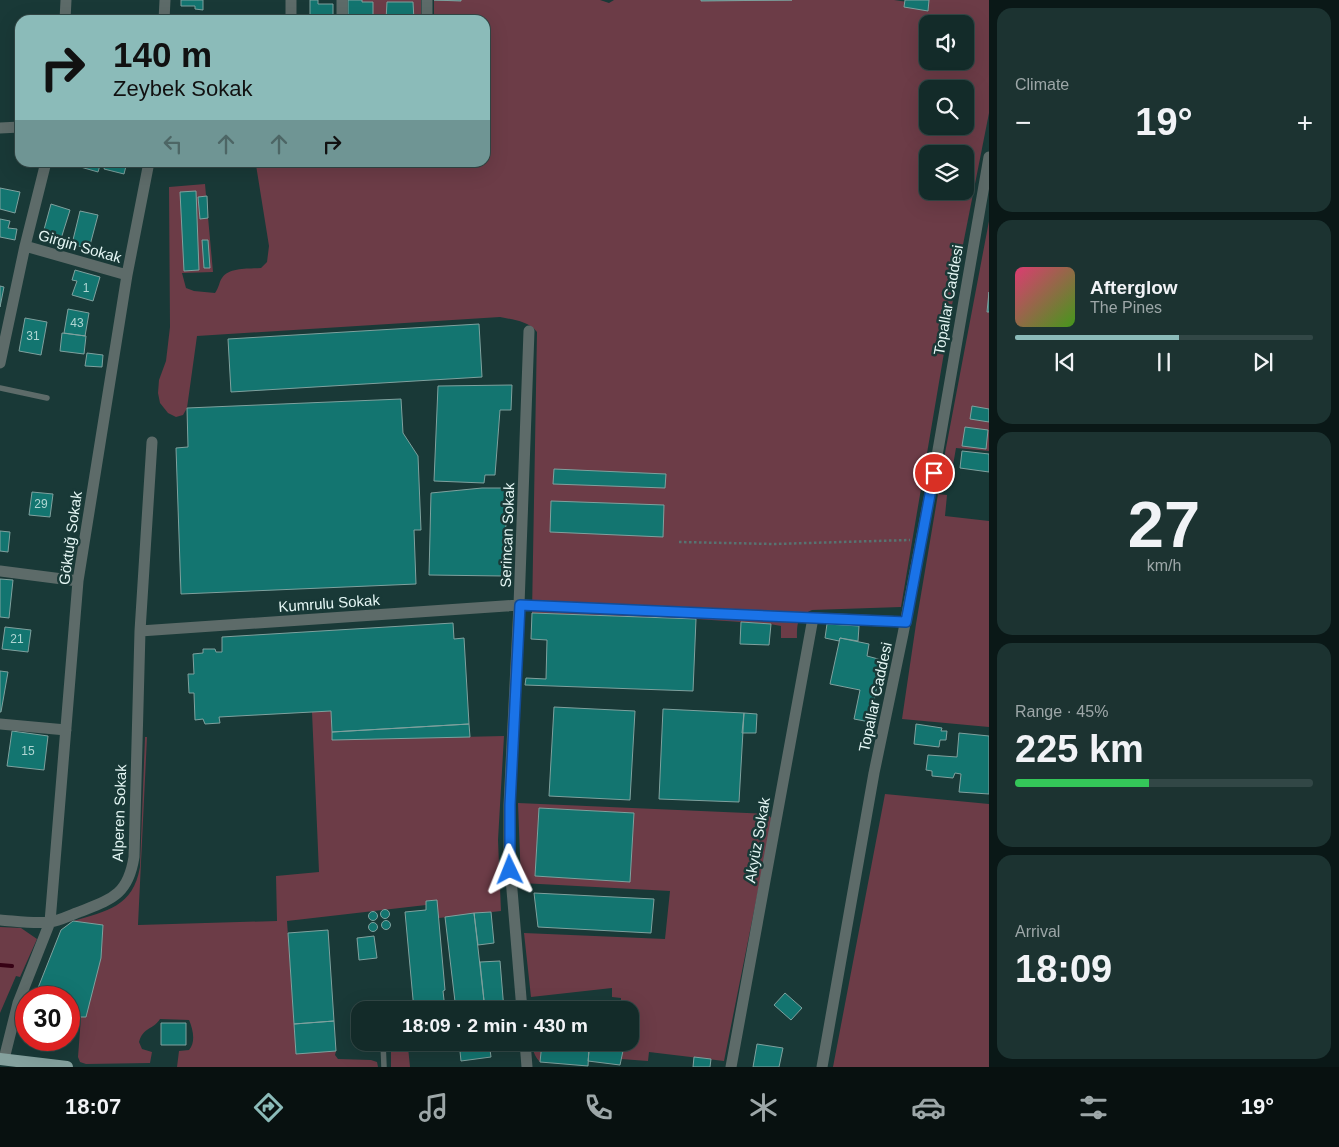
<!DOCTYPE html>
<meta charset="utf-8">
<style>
:root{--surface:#132b29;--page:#1c3331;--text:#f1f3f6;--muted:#9da7a8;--line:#324746;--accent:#8bbbb9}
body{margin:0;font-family:Helvetica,sans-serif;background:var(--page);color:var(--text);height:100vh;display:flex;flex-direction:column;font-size:19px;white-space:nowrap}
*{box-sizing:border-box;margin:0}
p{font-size:16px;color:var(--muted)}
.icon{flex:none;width:28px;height:28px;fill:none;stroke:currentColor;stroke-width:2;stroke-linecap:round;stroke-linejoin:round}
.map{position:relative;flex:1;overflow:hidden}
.drawer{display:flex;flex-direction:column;gap:8px;padding:8px;background:#0a1817;width:350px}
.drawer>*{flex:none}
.hud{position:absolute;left:15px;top:15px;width:475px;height:152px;border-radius:15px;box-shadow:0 5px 20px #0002,0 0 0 1px var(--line);background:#8bbbb9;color:#111;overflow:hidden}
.fabs{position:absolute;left:919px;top:15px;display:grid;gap:10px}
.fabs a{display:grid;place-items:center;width:55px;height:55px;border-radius:10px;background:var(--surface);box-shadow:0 5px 20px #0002,0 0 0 1px var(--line);font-size:25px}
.speed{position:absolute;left:15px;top:986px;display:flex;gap:10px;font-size:25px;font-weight:700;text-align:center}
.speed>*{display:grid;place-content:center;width:65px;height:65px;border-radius:50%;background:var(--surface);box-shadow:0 5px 20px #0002,0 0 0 1px var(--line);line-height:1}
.speed .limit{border:8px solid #d22;background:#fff;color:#111}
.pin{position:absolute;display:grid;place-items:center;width:42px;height:42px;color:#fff;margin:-21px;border:2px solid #fff;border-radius:50%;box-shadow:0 1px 5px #0007}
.me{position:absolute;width:55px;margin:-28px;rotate:358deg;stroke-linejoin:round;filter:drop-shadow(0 0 4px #0008)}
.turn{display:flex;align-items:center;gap:18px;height:105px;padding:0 15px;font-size:22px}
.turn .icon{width:65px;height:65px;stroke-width:2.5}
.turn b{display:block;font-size:35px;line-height:42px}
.lanes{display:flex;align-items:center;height:48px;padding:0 15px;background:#0003;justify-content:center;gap:25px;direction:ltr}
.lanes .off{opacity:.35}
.big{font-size:38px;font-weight:600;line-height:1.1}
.drawer .tile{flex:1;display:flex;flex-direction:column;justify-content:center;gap:8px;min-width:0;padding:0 18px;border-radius:15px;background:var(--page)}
.drawer .dial{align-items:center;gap:0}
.dial b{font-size:65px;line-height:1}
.song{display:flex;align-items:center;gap:15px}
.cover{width:60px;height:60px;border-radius:8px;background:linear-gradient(135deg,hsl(340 70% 55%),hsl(100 70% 35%))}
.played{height:5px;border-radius:2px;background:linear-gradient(90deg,var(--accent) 55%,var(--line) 55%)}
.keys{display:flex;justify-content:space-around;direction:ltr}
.heat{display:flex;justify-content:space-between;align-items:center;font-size:28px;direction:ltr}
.charge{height:8px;border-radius:4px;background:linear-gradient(90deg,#34c759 45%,var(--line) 0)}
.trip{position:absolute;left:351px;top:1001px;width:288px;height:50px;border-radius:15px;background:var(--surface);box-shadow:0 5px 20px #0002,0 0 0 1px var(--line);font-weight:600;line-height:50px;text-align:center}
.tabs{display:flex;height:80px;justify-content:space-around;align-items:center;background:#081110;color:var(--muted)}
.tabs .icon{width:35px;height:35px}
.tabs .on{color:var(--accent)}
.tabs b{font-size:22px;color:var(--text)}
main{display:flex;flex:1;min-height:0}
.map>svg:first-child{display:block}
.green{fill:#6c3c47;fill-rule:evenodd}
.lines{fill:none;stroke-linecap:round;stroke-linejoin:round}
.stream{stroke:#360114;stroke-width:4}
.building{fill:#137570;stroke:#7fa19e}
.path{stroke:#577371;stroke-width:2.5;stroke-dasharray:2.5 2.5;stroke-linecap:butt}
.lane{stroke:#5d6b69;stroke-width:5.5}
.street{stroke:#5d6b69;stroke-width:11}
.primary{stroke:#84a19e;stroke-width:12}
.route-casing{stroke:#114b97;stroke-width:12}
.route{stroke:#1a73e8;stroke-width:9}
.labels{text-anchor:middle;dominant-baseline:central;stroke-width:5;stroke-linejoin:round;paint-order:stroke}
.number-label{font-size:12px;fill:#b0d6d3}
.street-label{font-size:15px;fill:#e4f6f4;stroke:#193937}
</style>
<main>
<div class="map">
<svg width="989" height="1067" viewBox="0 0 989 1067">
<rect width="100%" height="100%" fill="#193937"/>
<path class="green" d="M348 0H421V20H348Z
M434 0H600L609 3 614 0H894L921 4 923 0H989V113L958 270 901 607 812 610C797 616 797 623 797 638H781V626L770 624 696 619 532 613 537 332C528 321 514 320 500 317L197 336 187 408 183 415 176 417 168 413 160 403 158 393 159 380 166 361 170 327 169 187 205 184 213 272 182 273 186 288 194 291 215 293C219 288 219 282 222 278 229 267 249 269 261 268L267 262 269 246 256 165 161 167 160 163 485 162V20H434ZM928 24H965V61H928ZM928 89H965V126H928ZM928 154H965V191H928Z
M989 221V451L956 448 952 471 942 469Z
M938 494 947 495 945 516 989 521V727L902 719 916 624Z
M331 711 332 740 504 736 498 840 501 911 439 918 436 900 426 901V905L287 921 296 1053 336 1051 335 1055 338 1059 371 1060 377 1062 378 1067H177L179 1051 189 1050C196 1042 193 1029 189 1020L160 1019C153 1030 143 1027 139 1042L142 1049 152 1052 150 1063 86 1064 80 1062 78 1057 81 1017 101 958 103 925 73 921C107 911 133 907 140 867L145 737H147L138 925 277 921 276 876 319 872 312 712Z
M885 794 989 804V1067H833Z
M518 803 768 814 771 818V826L724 1061 649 1052 648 1061 621 1059 624 1046 598 1043 630 1042V1010H621V998L612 997V988L531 997 524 933 665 939 670 891 521 883ZM539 808 634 813 630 882 535 876Z
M0 927 21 928 37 939 20 977 16 976 0 1013Z
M393 1043H406L408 1047 410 1067H391V1052Z
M533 1043H542L540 1062C535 1057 532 1050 533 1043Z"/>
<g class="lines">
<path class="stream" d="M0 965 12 966"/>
</g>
<path class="building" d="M181 0H203V10L195 9V6H181Z
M310 0H318V4H333V15H330V20H310Z
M348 0H362V2H373V20H348Z
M434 0H461V1Z
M701 0H792L701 1Z
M905 0H929L928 11 904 7Z
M387 2H413L414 20H386Z
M78 162H101L98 172 77 166Z
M106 162H127L124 174 104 169Z
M0 188 20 192 15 213 0 209Z
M196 191 199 270 184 271 180 192Z
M207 196 208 218 200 219 198 197Z
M51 204 70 210 60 242 42 237Z
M80 211 98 215 89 249 72 244Z
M0 219 10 221 8 228 17 229 15 240 0 237Z
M202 240H208L210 268H204Z
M75 270 100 277 93 301 72 295 77 281 72 280Z
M0 286 4 287 0 307Z
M989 292V312H987Z
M68 309 89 313 85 336 64 333Z
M25 318 47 322 41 355 19 351Z
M479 324 482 377 231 392 228 339Z
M62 333 86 336 84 354 60 351Z
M87 353 103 355 102 367 85 366Z
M512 385 511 410H500L495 475H485L484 483 434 481 438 386Z
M401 399 403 433 418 456 421 530H414L416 584 181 594 176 448 188 447 187 408Z
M972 406 989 409V422L970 419Z
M965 427 988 430 986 449 962 446Z
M962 451 989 454V472L960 468Z
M554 469 666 474 665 488 553 484Z
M482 488H508L503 576 429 575 431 493Z
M32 492 53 494 50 517 29 515Z
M551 501 664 505 663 537 550 532Z
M0 531 10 532 8 552 0 551Z
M0 579 13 580 9 618 0 617Z
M532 613 696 619 693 691 525 685 526 678 546 679 547 640 531 639Z
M741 622 771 624 769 645 740 644Z
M453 623 454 639 464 638 469 724 332 732 331 711 219 717 220 723 205 724 203 719 195 720 194 693H189L188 674H194L193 654 203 653V649H215L216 652H222V637Z
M827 624 859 626 858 641 840 638 839 641 825 638Z
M5 627 31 630 28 652 2 649Z
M840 638 869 644 867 656 882 660 870 722 854 719 860 690 830 684Z
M0 671 8 672 1 712H0Z
M554 707 635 711 630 800 549 796Z
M663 709 744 713 739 802 659 799Z
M744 713 757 714 756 733H742Z
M469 724 470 737 332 740V732Z
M916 724 942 728 941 731H947L946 740H940L939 747 914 744Z
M12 731 48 736 44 770 7 766Z
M959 733 989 736V794L959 792 961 774 955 773 953 778 932 776V771L926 770 928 755 957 757Z
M539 808 634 813 630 882 535 876Z
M534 893 654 899 651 933 538 927Z
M437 900 445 990 443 991 445 1009 414 1010 405 912 426 910V901Z
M380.5 914a4.5 4.5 0 1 1 9 0a4.5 4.5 0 1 1-9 0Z
M368.5 916a4.5 4.5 0 1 1 9 0a4.5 4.5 0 1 1-9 0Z
M491 912 494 943 478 945 474 913Z
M474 913 485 1010H456L445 917Z
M381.5 925a4.5 4.5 0 1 1 9 0a4.5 4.5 0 1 1-9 0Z
M73 921 103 925 101 958 86 1017H69V998H46L36 993 61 930Z
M368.5 927a4.5 4.5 0 1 1 9 0a4.5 4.5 0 1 1-9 0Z
M328 930 334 1021 294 1024 288 933Z
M374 936 377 958 359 960 357 938Z
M500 961 504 1010H485L480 962Z
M785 993 802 1008 791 1020 774 1005Z
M334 1021 336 1051 296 1054 294 1024Z
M161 1023H186V1045H161Z
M459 1042H489L491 1057 461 1061Z
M534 1042H572V1045Z
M590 1042 624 1046 620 1065 588 1061Z
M542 1043 589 1047 588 1066 540 1062Z
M757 1044 783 1048 779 1067H753Z
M694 1057 711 1059 710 1067H693Z"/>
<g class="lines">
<path class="path" d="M679 542 774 544 910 540"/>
<path class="lane" d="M0 388 47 398
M383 1042 384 1067"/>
<path class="street" d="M291 0V20
M342 0V20
M427 0V20
M65 20 66 0
M164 20 165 0
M0 128 20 127
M25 246 127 275
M0 363 25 246 46 162
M0 571 78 581
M140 631 519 605 906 622
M0 724 66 730
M0 920C15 921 35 924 50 922 59 921 70 915 79 912 112 899 128 895 134 857L140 631 152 442
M522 1010 509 854V805L519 605 529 331
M525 1042 527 1067
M4 1059 18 1003 50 922 78 581 127 275 149 162
M731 1067 813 618
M822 1067 874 773 903 634 934 473 989 157"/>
<path class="primary" d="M0 1059 67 1067"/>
</g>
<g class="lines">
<g class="route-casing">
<path id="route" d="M510 870V805L520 605 906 622 934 473"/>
</g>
<use href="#route" class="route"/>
</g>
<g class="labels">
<g class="number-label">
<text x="86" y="288">1</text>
<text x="77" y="323">43</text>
<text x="33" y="336">31</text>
<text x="41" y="504">29</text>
<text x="17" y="639">21</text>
<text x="28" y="751">15</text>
</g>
<g class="street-label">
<text transform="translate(80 246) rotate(16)">Girgin Sokak</text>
<text transform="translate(948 300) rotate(-80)">Topallar Caddesi</text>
<text transform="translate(507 535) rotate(-88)">Serincan Sokak</text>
<text transform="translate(70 538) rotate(-82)">Göktuğ Sokak</text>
<text transform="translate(329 603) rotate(-4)">Kumrulu Sokak</text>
<text transform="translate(875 697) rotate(-78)">Topallar Caddesi</text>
<text transform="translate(119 813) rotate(-88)">Alperen Sokak</text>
<text transform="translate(757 840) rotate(-80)">Akyüz Sokak</text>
</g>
</g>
</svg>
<div class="fabs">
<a><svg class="icon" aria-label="sound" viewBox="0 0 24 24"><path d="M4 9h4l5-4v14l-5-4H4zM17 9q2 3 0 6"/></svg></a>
<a><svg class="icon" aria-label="search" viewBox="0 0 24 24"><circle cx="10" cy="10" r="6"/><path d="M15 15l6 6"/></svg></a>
<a><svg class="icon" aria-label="layers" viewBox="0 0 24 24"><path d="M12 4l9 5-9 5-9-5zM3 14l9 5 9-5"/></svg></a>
</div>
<div class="speed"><div class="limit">30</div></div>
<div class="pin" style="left:934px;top:473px;background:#d93025"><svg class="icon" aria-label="arrive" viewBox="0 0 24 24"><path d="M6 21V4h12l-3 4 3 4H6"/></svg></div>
<svg class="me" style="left:510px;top:870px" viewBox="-20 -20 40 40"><path d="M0-17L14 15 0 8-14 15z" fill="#1a73e8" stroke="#fff" stroke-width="4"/></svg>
<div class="trip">18:09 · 2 min · 430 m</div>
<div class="hud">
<div class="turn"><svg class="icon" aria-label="right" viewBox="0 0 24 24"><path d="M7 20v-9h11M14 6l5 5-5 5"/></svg><div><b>140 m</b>Zeybek Sokak</div></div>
<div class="lanes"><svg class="icon off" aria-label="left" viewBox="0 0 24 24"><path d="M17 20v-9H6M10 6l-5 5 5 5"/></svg><svg class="icon off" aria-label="ahead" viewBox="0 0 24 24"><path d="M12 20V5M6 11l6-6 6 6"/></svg><svg class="icon off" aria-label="ahead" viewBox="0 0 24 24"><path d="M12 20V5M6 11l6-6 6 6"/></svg><svg class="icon" aria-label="right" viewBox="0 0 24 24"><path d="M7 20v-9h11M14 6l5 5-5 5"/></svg></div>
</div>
</div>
<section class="drawer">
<div class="tile"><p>Climate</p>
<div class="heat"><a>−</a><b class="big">19°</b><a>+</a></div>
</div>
<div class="tile">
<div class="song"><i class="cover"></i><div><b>Afterglow</b><p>The Pines</p></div></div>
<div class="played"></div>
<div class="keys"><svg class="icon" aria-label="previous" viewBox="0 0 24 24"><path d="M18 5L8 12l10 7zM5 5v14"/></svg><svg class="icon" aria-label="pause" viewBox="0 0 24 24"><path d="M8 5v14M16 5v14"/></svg><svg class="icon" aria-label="next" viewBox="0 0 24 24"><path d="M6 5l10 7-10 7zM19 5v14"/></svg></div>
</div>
<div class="tile dial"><b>27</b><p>km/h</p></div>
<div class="tile"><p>Range · 45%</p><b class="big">225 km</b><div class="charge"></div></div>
<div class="tile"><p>Arrival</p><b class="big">18:09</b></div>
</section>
</main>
<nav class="tabs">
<b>18:07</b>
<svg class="icon on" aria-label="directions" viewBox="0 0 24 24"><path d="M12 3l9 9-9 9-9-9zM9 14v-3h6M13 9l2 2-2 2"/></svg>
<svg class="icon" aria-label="music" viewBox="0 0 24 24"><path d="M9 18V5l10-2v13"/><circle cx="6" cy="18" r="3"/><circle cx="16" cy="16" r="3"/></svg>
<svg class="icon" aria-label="phone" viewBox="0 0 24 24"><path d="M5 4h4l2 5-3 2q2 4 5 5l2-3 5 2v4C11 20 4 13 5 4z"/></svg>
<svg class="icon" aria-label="climate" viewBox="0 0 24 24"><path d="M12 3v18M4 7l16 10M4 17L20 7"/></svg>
<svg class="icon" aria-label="car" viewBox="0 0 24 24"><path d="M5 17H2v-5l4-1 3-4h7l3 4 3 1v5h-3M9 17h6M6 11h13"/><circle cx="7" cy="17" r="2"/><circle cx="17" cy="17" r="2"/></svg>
<svg class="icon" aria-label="filters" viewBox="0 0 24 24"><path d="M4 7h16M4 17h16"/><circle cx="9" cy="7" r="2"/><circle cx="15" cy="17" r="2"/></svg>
<b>19°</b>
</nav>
